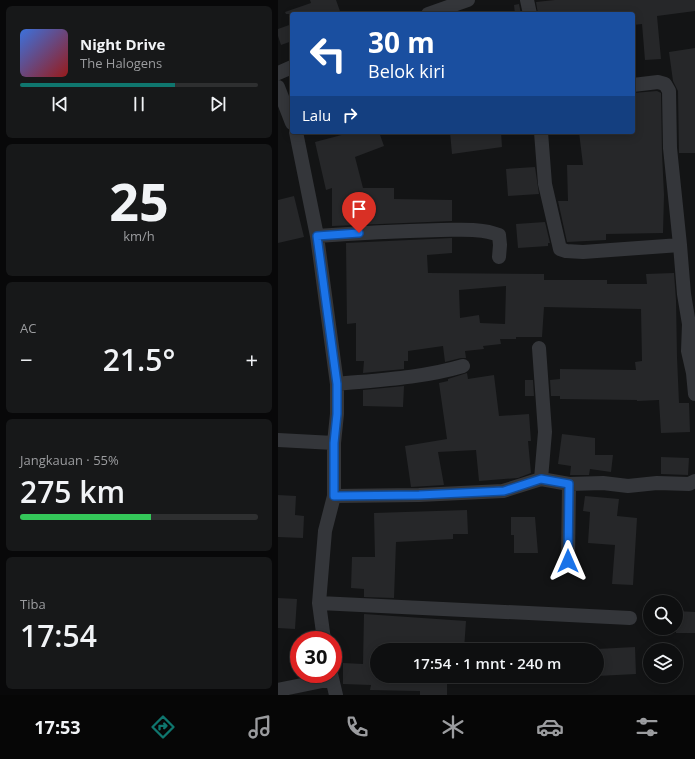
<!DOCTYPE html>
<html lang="id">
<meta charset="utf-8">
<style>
:root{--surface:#0e0f10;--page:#171819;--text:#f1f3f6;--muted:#9b9c9f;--line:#2e2f30;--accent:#0f766e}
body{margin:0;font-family:"Open Sans",sans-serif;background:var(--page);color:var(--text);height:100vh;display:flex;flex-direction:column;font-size:15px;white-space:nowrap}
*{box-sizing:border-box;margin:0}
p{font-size:13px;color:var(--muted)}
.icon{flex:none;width:22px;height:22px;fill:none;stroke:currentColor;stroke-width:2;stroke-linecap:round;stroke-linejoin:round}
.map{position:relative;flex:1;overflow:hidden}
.side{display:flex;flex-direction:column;gap:6px;padding:6px;background:#080809;width:278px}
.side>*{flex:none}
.top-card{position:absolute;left:12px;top:12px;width:345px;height:122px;border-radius:4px;box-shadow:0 2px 10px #0003,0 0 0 1px var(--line);background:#1a4fa0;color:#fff;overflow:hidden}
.fabs{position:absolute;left:365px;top:595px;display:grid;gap:8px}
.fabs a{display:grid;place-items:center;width:40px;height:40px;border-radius:50%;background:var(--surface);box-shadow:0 2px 10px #0003,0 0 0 1px var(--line);font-size:20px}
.speed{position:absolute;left:12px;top:631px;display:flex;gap:8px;font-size:20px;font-weight:700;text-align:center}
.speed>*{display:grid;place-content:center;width:52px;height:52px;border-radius:50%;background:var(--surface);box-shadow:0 2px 10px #0003,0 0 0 1px var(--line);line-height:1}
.speed .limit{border:6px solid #d22;background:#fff;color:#111}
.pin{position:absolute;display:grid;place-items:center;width:34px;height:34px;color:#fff;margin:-41px -17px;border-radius:50% 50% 50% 0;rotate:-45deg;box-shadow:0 0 4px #0007}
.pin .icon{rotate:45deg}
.me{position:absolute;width:44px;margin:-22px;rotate:0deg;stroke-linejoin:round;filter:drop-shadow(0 0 3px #0008)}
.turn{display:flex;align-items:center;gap:14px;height:84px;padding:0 12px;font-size:18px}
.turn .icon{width:52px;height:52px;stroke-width:2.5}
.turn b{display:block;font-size:28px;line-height:34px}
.then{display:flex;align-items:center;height:38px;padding:0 12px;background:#0003;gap:8px;font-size:15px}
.big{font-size:30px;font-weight:600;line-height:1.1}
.side .card{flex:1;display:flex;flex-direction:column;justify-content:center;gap:6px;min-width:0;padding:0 14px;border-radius:6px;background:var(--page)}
.side .dial{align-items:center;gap:0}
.dial b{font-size:52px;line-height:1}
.song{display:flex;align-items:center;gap:12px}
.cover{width:48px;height:48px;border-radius:6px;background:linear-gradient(135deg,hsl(220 70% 55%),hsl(0 70% 35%))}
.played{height:4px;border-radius:2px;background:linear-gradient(90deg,var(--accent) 65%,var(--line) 65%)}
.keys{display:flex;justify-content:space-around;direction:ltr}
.heat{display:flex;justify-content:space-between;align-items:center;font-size:22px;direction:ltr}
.charge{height:6px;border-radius:3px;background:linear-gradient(90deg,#34c759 55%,var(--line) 0)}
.trip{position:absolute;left:92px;top:643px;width:234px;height:40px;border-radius:20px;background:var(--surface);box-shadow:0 2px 10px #0003,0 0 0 1px var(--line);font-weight:600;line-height:40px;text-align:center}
.tabs{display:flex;height:64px;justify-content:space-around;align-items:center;background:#060606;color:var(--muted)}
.tabs .icon{width:28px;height:28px}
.tabs .active{color:var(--accent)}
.tabs b{font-size:18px;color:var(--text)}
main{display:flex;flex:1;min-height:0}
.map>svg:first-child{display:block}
.building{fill:#262729;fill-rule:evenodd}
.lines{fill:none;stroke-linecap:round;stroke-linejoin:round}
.street{stroke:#34363a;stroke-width:14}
.route-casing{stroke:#114b97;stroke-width:10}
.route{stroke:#1a73e8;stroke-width:7}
</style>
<main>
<section class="side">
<div class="card">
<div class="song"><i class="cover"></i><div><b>Night Drive</b><p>The Halogens</p></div></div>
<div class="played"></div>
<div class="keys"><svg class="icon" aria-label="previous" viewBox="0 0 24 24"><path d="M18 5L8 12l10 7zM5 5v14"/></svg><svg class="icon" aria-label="pause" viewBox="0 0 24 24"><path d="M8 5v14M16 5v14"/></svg><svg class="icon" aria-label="next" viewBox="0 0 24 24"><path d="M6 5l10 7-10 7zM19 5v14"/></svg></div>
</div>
<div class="card dial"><b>25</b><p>km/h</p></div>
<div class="card"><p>AC</p>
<div class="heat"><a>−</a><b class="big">21.5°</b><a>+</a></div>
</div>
<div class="card"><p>Jangkauan · 55%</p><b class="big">275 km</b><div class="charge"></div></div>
<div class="card"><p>Tiba</p><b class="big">17:54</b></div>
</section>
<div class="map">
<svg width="417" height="695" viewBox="0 0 417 695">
<rect width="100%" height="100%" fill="#131415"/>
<path class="building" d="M32 0H58L63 14H8L7 12 33 3Z
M277 0H417V11L379 16 383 59 367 60 364 24 355 25V14H260L258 2Z
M241 4 243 14H237L236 5Z
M14 24V41L3 45 0 36V29Z
M417 48V153H401L400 91 395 81 391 52Z
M379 91 383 93 384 153 386 195 385 233 328 234V240L289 242 280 201H290L289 165H305L301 132H355V93Z
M75 132H101L106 146 77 157 85 188H116V199L174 200V221L54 226V188L48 190 37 142Z
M172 132H223L224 147 174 154Z
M257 167 261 194 230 196 228 169Z
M16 196 26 237 0 243V200Z
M267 222 272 243H270V246L240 248 238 224Z
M174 238V253L149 255 150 273 266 274V280H329V284H369L368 274 396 273 398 300 399 357 401 403H411L412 432 383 433 381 400 359 401V400L282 399V396H273L272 380 282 379V369L358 370 357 362 364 361 363 309 266 307 264 337H238V339H222L223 344 205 346 206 349 187 351 188 358H183L167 362 165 346 130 351V361H126V369L85 373 86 361H78V323L69 324 68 243ZM228 286 227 324 202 323 201 315 182 318 181 290Z
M189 373 190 379 216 375 221 416 251 414 253 441H250L253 473 240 478 201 481 198 450 160 452 166 485 133 487 127 446 169 439 161 383 170 381V379Z
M247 380H255L256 396H247Z
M126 386 125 407 85 406V390Z
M284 434 317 438V455H335L333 472 312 469 311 475H292L293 466 280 464Z
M383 457 411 458 410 475 383 474Z
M0 495 18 496 17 515 26 516 25 538 0 537Z
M307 496 341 499 339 516 359 518 355 585 334 584 337 545 310 543 312 512 305 511Z
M189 510 190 534H175V539L118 542 116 598 86 597V589L73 588 74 557H97L96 513Z
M233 517H257L260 553H236V535H233Z
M0 598 19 599 17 629 0 628Z
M398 611 417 612V633H398Z
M86 614 188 621 186 650H99V676H169V695H142V691L92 690 93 685 65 684V663L85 664Z
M357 647 358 674 319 676V649Z"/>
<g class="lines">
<path class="street" d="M249 0 252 14
M150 14 190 0
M0 73 14 67
M355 85 380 82 387 84 391 91 392 148 402 245 406 294 411 324 410 351 415 373 417 394
M0 87 14 123
M18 132 39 236 59 384V414L56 443V496L47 531 41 603 46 640
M263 132 267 184 282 249 288 251 305 252 402 245
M39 236C80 233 122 231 163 230 182 230 203 228 221 235L222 245 221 257
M261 348 267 432 263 479
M59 384C101 380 144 378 185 366
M0 440 56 443
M56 496 141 495 225 491 263 479 291 484 325 483 350 486 379 483 411 484 417 481
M290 561 291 484
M41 603 352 618
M53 674 58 695
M0 690 54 679"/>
</g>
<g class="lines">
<g class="route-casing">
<path id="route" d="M81 233 39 236 59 384V414L56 443V496L141 495 226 491 263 479 291 484 290 561"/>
</g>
<use href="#route" class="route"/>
</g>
</svg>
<div class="fabs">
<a><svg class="icon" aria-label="search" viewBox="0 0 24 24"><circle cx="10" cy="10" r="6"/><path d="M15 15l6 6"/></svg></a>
<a><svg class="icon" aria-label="layers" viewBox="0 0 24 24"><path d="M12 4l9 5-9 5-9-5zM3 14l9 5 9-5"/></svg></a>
</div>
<div class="speed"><div class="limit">30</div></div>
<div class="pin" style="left:81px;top:233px;background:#d93025"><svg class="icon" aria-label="arrive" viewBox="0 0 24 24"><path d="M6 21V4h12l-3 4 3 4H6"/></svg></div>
<svg class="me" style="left:290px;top:561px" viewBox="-20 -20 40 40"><path d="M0-17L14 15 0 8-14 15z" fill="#1a73e8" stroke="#fff" stroke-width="4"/></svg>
<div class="trip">17:54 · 1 mnt · 240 m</div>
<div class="top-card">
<div class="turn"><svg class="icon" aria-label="left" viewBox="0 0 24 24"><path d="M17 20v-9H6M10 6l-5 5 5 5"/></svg><div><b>30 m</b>Belok kiri</div></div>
<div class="then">Lalu<svg class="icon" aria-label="right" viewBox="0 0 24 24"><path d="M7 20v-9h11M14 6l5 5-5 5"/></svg></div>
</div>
</div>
</main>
<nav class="tabs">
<b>17:53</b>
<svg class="icon active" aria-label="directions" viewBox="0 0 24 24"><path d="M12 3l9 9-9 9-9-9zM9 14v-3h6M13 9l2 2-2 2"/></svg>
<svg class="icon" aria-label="music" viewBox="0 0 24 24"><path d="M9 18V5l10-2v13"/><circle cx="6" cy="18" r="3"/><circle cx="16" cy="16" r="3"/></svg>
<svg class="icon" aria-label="phone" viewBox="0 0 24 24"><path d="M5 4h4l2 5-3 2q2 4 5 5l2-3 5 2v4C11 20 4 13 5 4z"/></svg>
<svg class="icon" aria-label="climate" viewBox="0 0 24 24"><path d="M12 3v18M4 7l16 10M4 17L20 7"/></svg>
<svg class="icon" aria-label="car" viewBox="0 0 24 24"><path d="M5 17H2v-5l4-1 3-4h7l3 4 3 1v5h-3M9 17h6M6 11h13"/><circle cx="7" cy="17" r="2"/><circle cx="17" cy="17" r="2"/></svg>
<svg class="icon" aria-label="filters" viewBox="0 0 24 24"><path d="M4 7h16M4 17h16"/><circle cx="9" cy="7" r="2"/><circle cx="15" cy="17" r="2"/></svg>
</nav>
